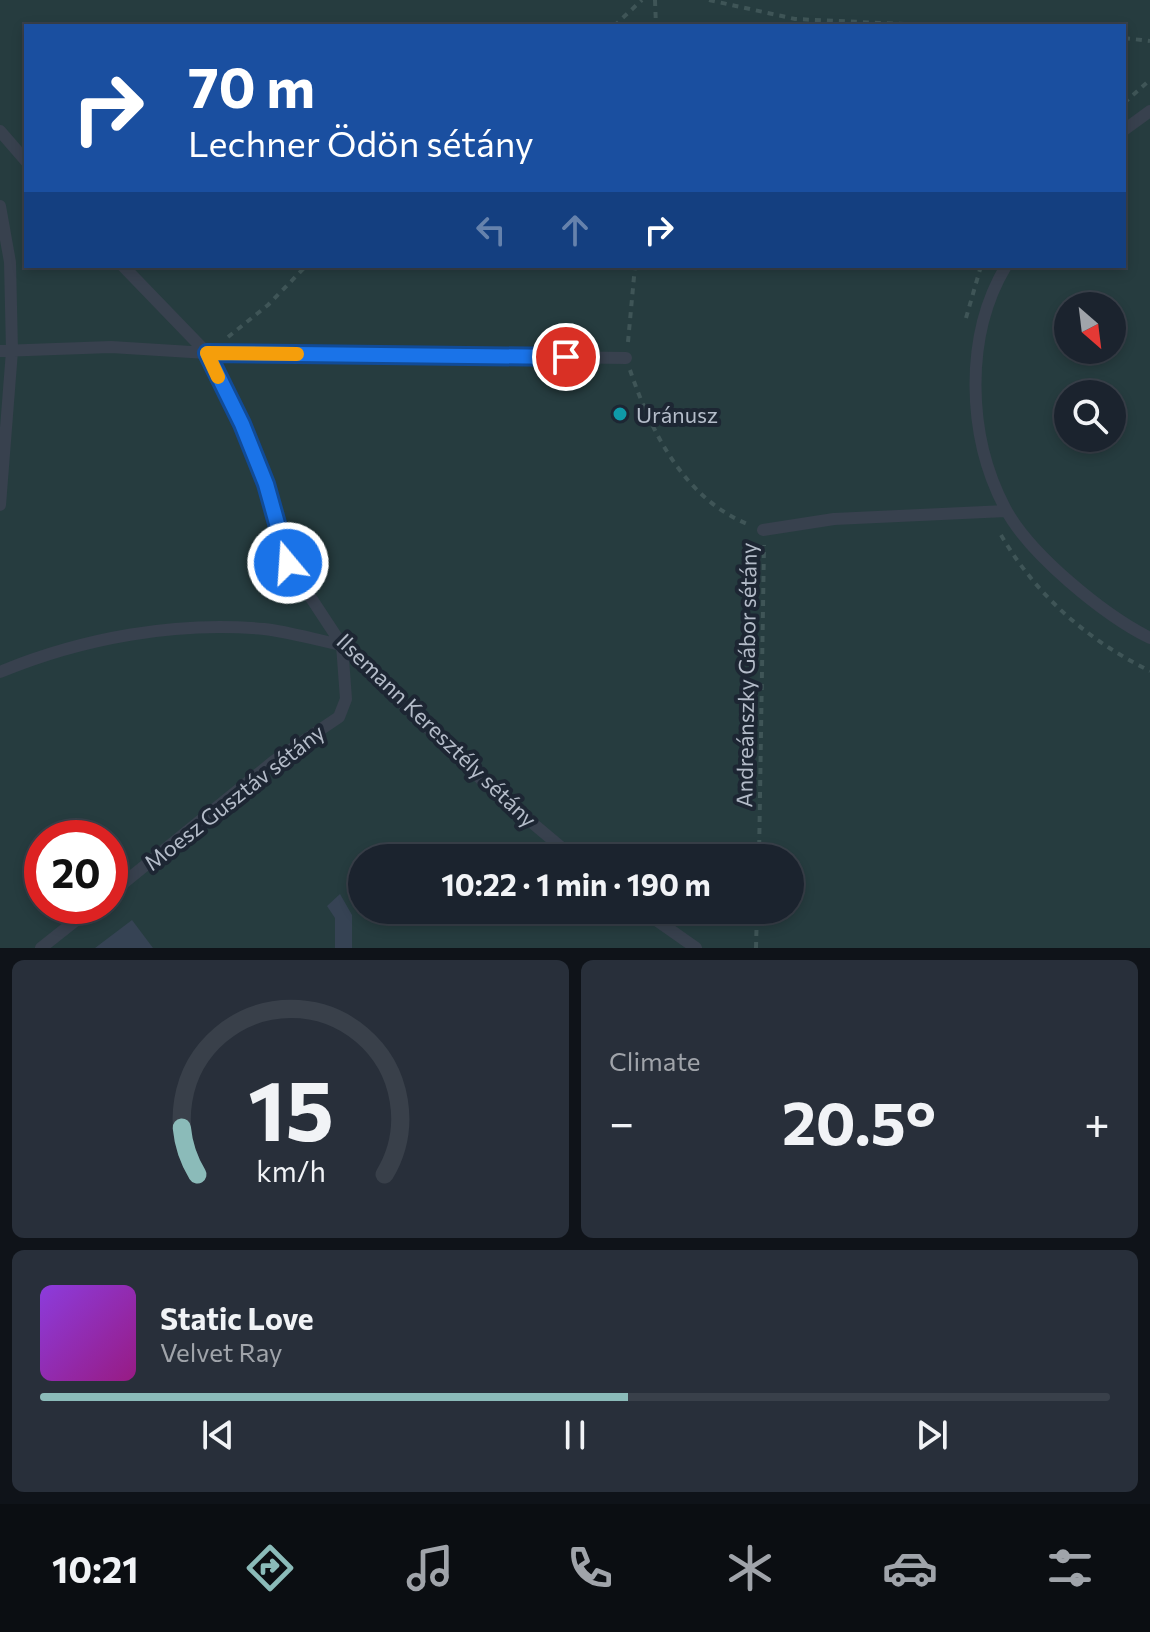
<!DOCTYPE html>
<meta charset="utf-8">
<style>
:root{--surface:#1b232e;--page:#282f3a;--text:#f1f3f6;--muted:#a0a4aa;--line:#39404a;--accent:#8bbbb9}
body{margin:0;font-family:Commissioner,sans-serif;background:var(--page);color:var(--text);height:100vh;display:flex;flex-direction:column;font-size:30px;white-space:nowrap}
*{box-sizing:border-box;margin:0}
p{font-size:26px;color:var(--muted)}
.icon{flex:none;width:44px;height:44px;fill:none;stroke:currentColor;stroke-width:2;stroke-linecap:round;stroke-linejoin:round}
.map{position:relative;height:948px;overflow:hidden}
.side{display:flex;flex-direction:column;gap:12px;padding:12px;background:#0f1319;flex:1}
.side>*{flex:none}
.banner{position:absolute;left:24px;top:24px;width:1102px;height:244px;border-radius:0px;box-shadow:0 4px 12px #0003,0 0 0 2px var(--line);background:#1a4fa0;color:#fff;overflow:hidden}
.needle{width:52px;rotate:152deg}
.fabs{position:absolute;left:1054px;top:292px;display:grid;gap:16px}
.fabs a{display:grid;place-items:center;width:72px;height:72px;border-radius:50%;background:var(--surface);box-shadow:0 4px 12px #0003,0 0 0 2px var(--line);font-size:40px}
.speed{position:absolute;left:24px;top:820px;display:flex;gap:16px;font-size:40px;font-weight:700;text-align:center}
.speed>*{display:grid;place-content:center;width:104px;height:104px;border-radius:50%;background:var(--surface);box-shadow:0 4px 12px #0003,0 0 0 2px var(--line);line-height:1}
.speed .limit{border:12px solid #d22;background:#fff;color:#111}
.pin{position:absolute;display:grid;place-items:center;width:68px;height:68px;color:#fff;margin:-34px;border:4px solid #fff;border-radius:50%;box-shadow:0 2px 8px #0007}
.me{position:absolute;width:88px;margin:-44px;rotate:342deg;stroke-linejoin:round;filter:drop-shadow(0 0 6px #0008)}
.turn{display:flex;align-items:center;gap:28px;height:168px;padding:0 32px;font-size:36px}
.turn .icon{width:104px;height:104px;stroke-width:2.5}
.turn b{display:block;font-size:56px;line-height:68px}
.lanes{display:flex;align-items:center;height:76px;padding:0 32px;background:#0003;justify-content:center;gap:40px;direction:ltr}
.lanes .off{opacity:.35}
.big{font-size:60px;font-weight:700;line-height:1.1}
.side .tile{flex:1;display:flex;flex-direction:column;justify-content:center;gap:12px;min-width:0;padding:0 28px;border-radius:12px;background:var(--page)}
.side .dial{align-items:center;gap:0}
.dial svg{height:208px;overflow:visible;fill:none;stroke:var(--line);stroke-width:7;stroke-linecap:round;text-anchor:middle}
.dial text{fill:var(--text);stroke:none}
.song{display:flex;align-items:center;gap:24px}
.cover{width:96px;height:96px;border-radius:12px;background:linear-gradient(135deg,hsl(270 70% 55%),hsl(310 70% 35%))}
.played{height:8px;border-radius:4px;background:linear-gradient(90deg,var(--accent) 55%,var(--line) 55%)}
.keys{display:flex;justify-content:space-around;direction:ltr}
.heat{display:flex;justify-content:space-between;align-items:center;font-size:44px;direction:ltr}
.side .tiles{flex:1;display:grid;gap:12px;grid-template-columns:1fr 1fr}
.tile:last-child{grid-column:span 2}
.trip{position:absolute;left:348px;top:844px;width:456px;height:80px;border-radius:40px;background:var(--surface);box-shadow:0 4px 12px #0003,0 0 0 2px var(--line);font-weight:700;line-height:80px;text-align:center}
.tab-bar{display:flex;height:128px;justify-content:space-around;align-items:center;background:#0b0e12;color:var(--muted)}
.tab-bar .icon{width:56px;height:56px}
.tab-bar .current{color:var(--accent)}
.tab-bar b{font-size:36px;color:var(--text)}
.map>svg:first-child{display:block}
.green{fill:#263c3f;fill-rule:evenodd}
.building{fill:#364354}
.lines{fill:none;stroke-linecap:round;stroke-linejoin:round}
.path{stroke:#3f5557;stroke-width:4;stroke-dasharray:6 6;stroke-linecap:butt}
.service{stroke:#38414e;stroke-width:12}
.route-casing{stroke:#114b97;stroke-width:20}
.route{stroke:#1a73e8;stroke-width:14}
.slow{stroke:#f59e0b;stroke-width:14}
.culture-dot{fill:#0f9aa8;stroke:#1d2633;stroke-width:3}
.labels{text-anchor:middle;dominant-baseline:central;stroke-width:8;stroke-linejoin:round;paint-order:stroke}
.poi-label{font-size:22px;fill:#b4bcc9;stroke:#1d2633;text-anchor:start}
.street-label{font-size:22px;fill:#b4bcc9;stroke:#1d2633}
</style>
<div class="map">
<svg width="1150" height="948" viewBox="0 0 1150 948">
<rect width="100%" height="100%" fill="#242f3e"/>
<path class="green" d="M0 0H1150V948H0ZM26 26H1124V266H26ZM1068 306H1112V350H1068ZM1068 394H1112V438H1068ZM42 838H110V906H42ZM362 858H790V910H362Z"/>
<path class="building" d="M340 894 352 915V948H335V918L327 906Z
M132 920 153 948H95Z"/>
<g class="lines">
<path class="path" d="M655 0 656 26
M709 0 795 19 946 26
M614 26 642 0
M1124 38 1150 41
M1124 103 1150 80
M966 318 981 266
M228 337 268 305 306 266
M628 342 635 266
M630 370C651 432 685 500 750 525
M1001 535C1036 595 1087 640 1150 671
M759 858 764 545
M756 948 757 910"/>
<path class="service" d="M1124 130 1150 111
M0 131 26 161
M0 206 10 262 12 351 0 505
M123 266 207 353 266 484 288 563 342 645 486 784 574 858
M1006 266C964 336 967 436 1005 508 1029 554 1104 615 1150 638
M0 351 111 347 207 353 626 358
M763 530 834 519 1006 511
M0 672C82 638 176 621 264 629 290 632 316 640 342 645L346 699 339 717 274 761 110 894
M642 910 696 948
M41 948 94 906"/>
</g>
<g class="lines">
<g class="route-casing">
<path id="route" d="M288 563 266 484 242 424 207 353 566 357"/>
</g>
<use href="#route" class="route"/>
<path class="slow" d="M218 377 207 353 297 354"/>
</g>
<circle class="culture-dot" cx="620" cy="414" r="8"/>
<g class="labels">
<g class="poi-label">
<text x="636" y="414">Uránusz</text>
</g>
<g class="street-label">
<text transform="translate(746 675) rotate(-89)">Andreánszky Gábor sétány</text>
<text transform="translate(437 730) rotate(44)">Ilsemann Keresztély sétány</text>
<text transform="translate(234 797) rotate(-38)">Moesz Gusztáv sétány</text>
</g>
</g>
</svg>
<div class="fabs">
<a><svg class="needle" viewBox="-14 -14 28 28"><path d="M0-13l5 13h-10z" fill="#e53935"/><path d="M0 13l5-13h-10z" fill="#a0a4aa"/></svg></a>
<a><svg class="icon" aria-label="search" viewBox="0 0 24 24"><circle cx="10" cy="10" r="6"/><path d="M15 15l6 6"/></svg></a>
</div>
<div class="speed"><div class="limit">20</div></div>
<div class="pin" style="left:566px;top:357px;background:#d93025"><svg class="icon" aria-label="arrive" viewBox="0 0 24 24"><path d="M6 21V4h12l-3 4 3 4H6"/></svg></div>
<svg class="me" style="left:288px;top:563px" viewBox="-20 -20 40 40"><circle r="17" fill="#1a73e8" stroke="#fff" stroke-width="3"/><path d="M0-11L8 9 0 5-8 9z" fill="#fff"/></svg>
<div class="trip">10:22 · 1 min · 190 m</div>
<div class="banner">
<div class="turn"><svg class="icon" aria-label="right" viewBox="0 0 24 24"><path d="M7 20v-9h11M14 6l5 5-5 5"/></svg><div><b>70 m</b>Lechner Ödön sétány</div></div>
<div class="lanes"><svg class="icon off" aria-label="left" viewBox="0 0 24 24"><path d="M17 20v-9H6M10 6l-5 5 5 5"/></svg><svg class="icon off" aria-label="ahead" viewBox="0 0 24 24"><path d="M12 20V5M6 11l6-6 6 6"/></svg><svg class="icon" aria-label="right" viewBox="0 0 24 24"><path d="M7 20v-9h11M14 6l5 5-5 5"/></svg></div>
</div>
</div>
<section class="side">
<div class="tiles">
<div class="tile dial"><svg viewBox="0 0 100 80">
<path d="M14 69A42 42 0 1 1 86 69"/>
<path d="M14 69A42 42 0 0 1 8 51" stroke="#8bbbb9"/>
<text x="50" y="56" font-size="32" font-weight="700">15</text>
<text x="50" y="72" font-size="11">km/h</text>
</svg></div>
<div class="tile"><p>Climate</p>
<div class="heat"><a>−</a><b class="big">20.5°</b><a>+</a></div>
</div>
<div class="tile">
<div class="song"><i class="cover"></i><div><b>Static Love</b><p>Velvet Ray</p></div></div>
<div class="played"></div>
<div class="keys"><svg class="icon" aria-label="previous" viewBox="0 0 24 24"><path d="M18 5L8 12l10 7zM5 5v14"/></svg><svg class="icon" aria-label="pause" viewBox="0 0 24 24"><path d="M8 5v14M16 5v14"/></svg><svg class="icon" aria-label="next" viewBox="0 0 24 24"><path d="M6 5l10 7-10 7zM19 5v14"/></svg></div>
</div>
</div>
</section>
<nav class="tab-bar">
<b>10:21</b>
<svg class="icon current" aria-label="directions" viewBox="0 0 24 24"><path d="M12 3l9 9-9 9-9-9zM9 14v-3h6M13 9l2 2-2 2"/></svg>
<svg class="icon" aria-label="music" viewBox="0 0 24 24"><path d="M9 18V5l10-2v13"/><circle cx="6" cy="18" r="3"/><circle cx="16" cy="16" r="3"/></svg>
<svg class="icon" aria-label="phone" viewBox="0 0 24 24"><path d="M5 4h4l2 5-3 2q2 4 5 5l2-3 5 2v4C11 20 4 13 5 4z"/></svg>
<svg class="icon" aria-label="climate" viewBox="0 0 24 24"><path d="M12 3v18M4 7l16 10M4 17L20 7"/></svg>
<svg class="icon" aria-label="car" viewBox="0 0 24 24"><path d="M5 17H2v-5l4-1 3-4h7l3 4 3 1v5h-3M9 17h6M6 11h13"/><circle cx="7" cy="17" r="2"/><circle cx="17" cy="17" r="2"/></svg>
<svg class="icon" aria-label="filters" viewBox="0 0 24 24"><path d="M4 7h16M4 17h16"/><circle cx="9" cy="7" r="2"/><circle cx="15" cy="17" r="2"/></svg>
</nav>
